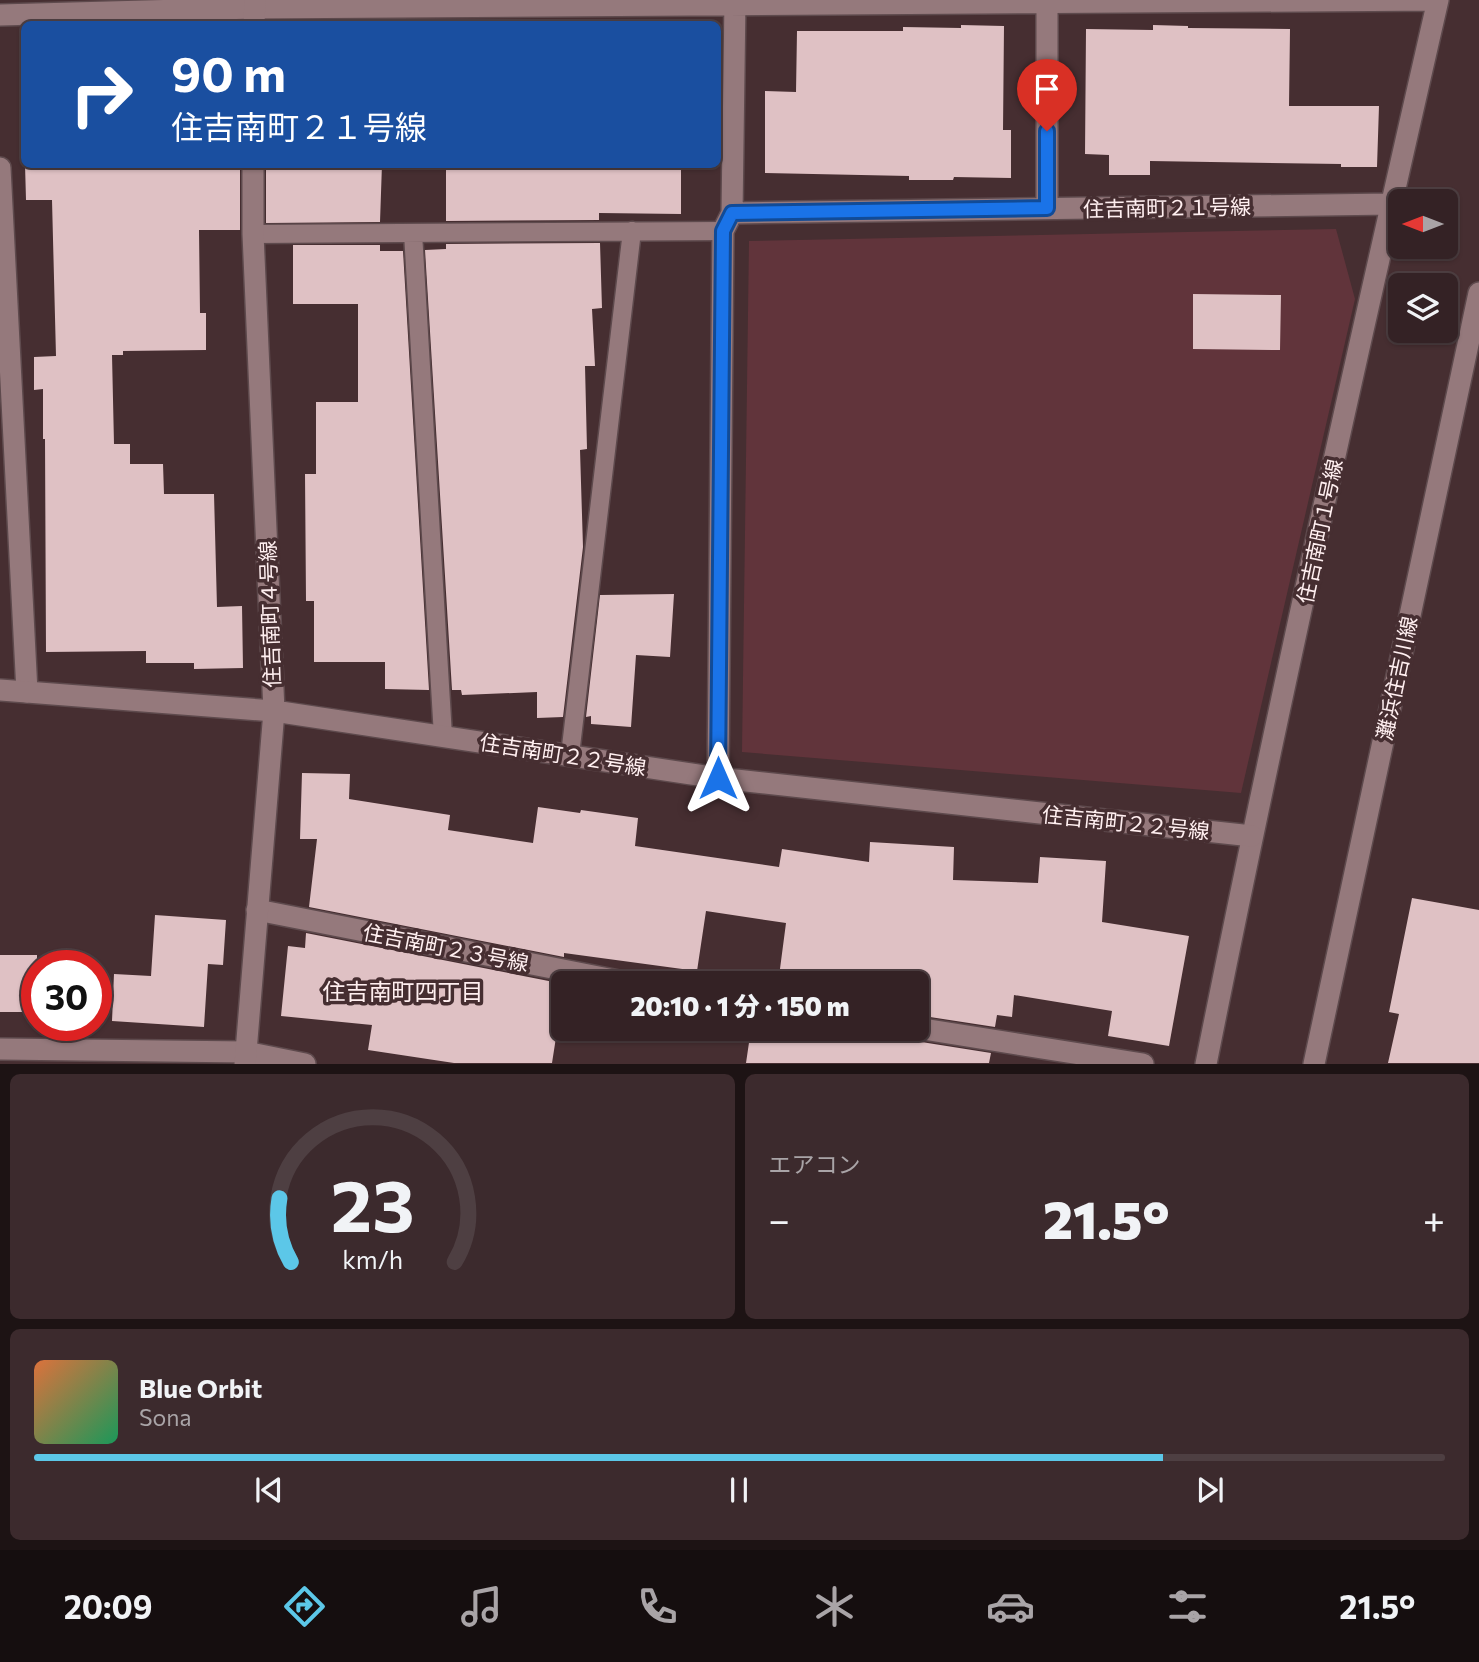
<!DOCTYPE html>
<html lang="ja">
<meta charset="utf-8">
<style>
:root{--surface:#342225;--page:#3c2a2d;--text:#f1f3f6;--muted:#a9a4a7;--line:#4e3f42;--accent:#5cc7e8}
body{margin:0;font-family:Commissioner,"Noto Sans JP",sans-serif;background:var(--page);color:var(--text);height:100vh;display:flex;flex-direction:column;font-size:26px;white-space:nowrap}
*{box-sizing:border-box;margin:0}
p{font-size:23px;color:var(--muted)}
.icon{flex:none;width:38px;height:38px;fill:none;stroke:currentColor;stroke-width:2;stroke-linecap:round;stroke-linejoin:round}
.map{position:relative;height:1064px;overflow:hidden}
.details{display:flex;flex-direction:column;gap:10px;padding:10px;background:#1d1314;flex:1}
.details>*{flex:none}
.guide{position:absolute;left:21px;top:21px;width:700px;height:147px;border-radius:10px;box-shadow:0 2px 5px #0004,0 0 0 2px var(--line);background:#1a4fa0;color:#fff;overflow:hidden}
.needle{width:46px;rotate:270deg}
.controls{position:absolute;left:1388px;top:189px;display:grid;gap:14px}
.controls a{display:grid;place-items:center;width:70px;height:70px;border-radius:10px;background:var(--surface);box-shadow:0 2px 5px #0004,0 0 0 2px var(--line);font-size:35px}
.speed{position:absolute;left:21px;top:950px;display:flex;gap:14px;font-size:35px;font-weight:700;text-align:center}
.speed>*{display:grid;place-content:center;width:91px;height:91px;border-radius:50%;background:var(--surface);box-shadow:0 2px 5px #0004,0 0 0 2px var(--line);line-height:1}
.speed .limit{border:10px solid #d22;background:#fff;color:#111}
.pin{position:absolute;display:grid;place-items:center;width:60px;height:60px;color:#fff;margin:-72px -30px;border-radius:50% 50% 50% 0;rotate:-45deg;box-shadow:0 0 7px #0007}
.pin .icon{rotate:45deg}
.me{position:absolute;width:77px;margin:-38px;rotate:0deg;stroke-linejoin:round;filter:drop-shadow(0 0 5px #0008)}
.turn{display:flex;align-items:center;gap:24px;height:147px;padding:0 35px;font-size:32px}
.turn .icon{width:91px;height:91px;stroke-width:2.5}
.turn b{display:block;font-size:49px;line-height:60px}
.big{font-size:52px;font-weight:800;line-height:1.1}
.details .card{flex:1;display:flex;flex-direction:column;justify-content:center;gap:10px;min-width:0;padding:0 24px;border-radius:10px;background:var(--page)}
.details .dial{align-items:center;gap:0}
.dial svg{height:182px;overflow:visible;fill:none;stroke:var(--line);stroke-width:7;stroke-linecap:round;text-anchor:middle}
.dial text{fill:var(--text);stroke:none}
.song{display:flex;align-items:center;gap:21px}
.cover{width:84px;height:84px;border-radius:10px;background:linear-gradient(135deg,hsl(20 70% 55%),hsl(150 70% 35%))}
.played{height:7px;border-radius:4px;background:linear-gradient(90deg,var(--accent) 80%,var(--line) 80%)}
.keys{display:flex;justify-content:space-around;direction:ltr}
.heat{display:flex;justify-content:space-between;align-items:center;font-size:38px;direction:ltr}
.details .tiles{flex:1;display:grid;gap:10px;grid-template-columns:1fr 1fr}
.card:last-child{grid-column:span 2}
.trip{position:absolute;left:551px;top:971px;width:378px;height:70px;border-radius:10px;background:var(--surface);box-shadow:0 2px 5px #0004,0 0 0 2px var(--line);font-weight:800;line-height:70px;text-align:center}
.tabs{display:flex;height:112px;justify-content:space-around;align-items:center;background:#150e0f;color:var(--muted)}
.tabs .icon{width:49px;height:49px}
.tabs .selected{color:var(--accent)}
.tabs b{font-size:32px;color:var(--text)}
.map>svg:first-child{display:block}
.green{fill:#61343b}
.building{fill:#dfc1c4}
.lines{fill:none;stroke-linecap:round;stroke-linejoin:round}
.service-casing{stroke:#5e4a4d;stroke-width:21}
.minor-casing{stroke:#5e4a4d;stroke-width:24}
.tertiary-casing{stroke:#5e4a4d;stroke-width:24}
.service{stroke:#95797c;stroke-width:18}
.minor{stroke:#95797c;stroke-width:21}
.tertiary{stroke:#95797c;stroke-width:21}
.route-casing{stroke:#114b97;stroke-width:18}
.route{stroke:#1a73e8;stroke-width:12}
.labels{text-anchor:middle;dominant-baseline:central;stroke-width:7;stroke-linejoin:round;paint-order:stroke}
.street-label{font-size:21px;fill:#ffeff0;stroke:#462e31}
.neighbourhood-label{font-size:23px;fill:#ffeff0;stroke:#462e31}
</style>
<div class="map">
<svg width="1479" height="1064" viewBox="0 0 1479 1064">
<rect width="100%" height="100%" fill="#462e31"/>
<path class="green" d="M1336 229 1355 299 1241 793 742 752 749 241Z"/>
<path class="building" d="M961 25 1004 26 1003 130H1011V178L954 177 953 180H909V176L765 173V91L796 92 797 31H903V27L961 28Z
M1153 25 1188 26V28L1290 29 1289 106H1379L1377 167H1341V164L1150 161V175H1109V155L1085 154 1086 29 1153 30Z
M25 164H240V230H199L200 313H206V350L123 351V355H112L114 444H130V464H163L164 494H214L217 607 242 606 243 668 194 669V663H146V651L46 652 45 439H43V389L34 390V357L56 356 52 200H26Z
M266 164H382L380 222 266 223Z
M446 164H681V214L599 213V220L446 221Z
M600 243 602 308 592 309 595 366H585L587 449 580 450 583 547 563 717 537 718V692L462 695 461 690H452L425 250 446 249V244Z
M293 245H380V251H403L429 690 385 689V662H314V601H306L305 474H316V402H358V304H293Z
M1193 294 1281 295 1280 350 1193 349Z
M674 594 670 657 636 655 631 727 591 724V716L586 717 600 595Z
M302 773 350 774 349 799 450 815 448 830 533 843 538 807 580 813 581 810 638 818 635 846 779 867 782 849 869 862 870 842 954 847 953 880 1038 883 1040 857 1106 861 1102 922 1189 936 1169 1046 1108 1036 1112 1011 1014 995 1012 1017 997 1015 995 1027 917 1015V984H778L786 923 706 911 697 971 564 953V957L309 907 317 839H300Z
M1412 898 1479 910V1063H1388L1399 1014 1389 1012Z
M155 915 226 920 223 965 208 964 204 1027 112 1021 114 974 151 976Z
M306 933 564 984V1032L557 1031 552 1063H454L368 1050 372 1025 281 1016 288 946 305 948Z
M0 955H37V1012H0Z
M751 1029H904L908 1038 915 1041 991 1053 989 1063H746Z"/>
<g class="lines">
<g class="service-casing">
<path id="service" d="M413 233 443 736
M253 234 723 231
M570 755 632 231"/>
</g>
<g class="minor-casing">
<path id="minor" d="M0 15 254 8 1438 0
M0 168 27 692
M1047 208V0
M732 213 1391 204
M718 778 723 231 732 213 735 0
M257 910 634 984
M917 1028 1143 1064
M0 1049 246 1052 305 1064
M1206 1064C1277 708 1357 354 1438 0"/>
</g>
<g class="tertiary-casing">
<path id="tertiary" d="M254 24 255 0
M0 690 274 711 718 778 1252 836
M245 1064 274 711 253 234V164
M1314 1064 1479 293"/>
</g>
<use href="#service" class="service"/>
<use href="#minor" class="minor"/>
<use href="#tertiary" class="tertiary"/>
</g>
<g class="lines">
<g class="route-casing">
<path id="route" d="M718 778 723 231 732 213 1047 208V131"/>
</g>
<use href="#route" class="route"/>
</g>
<g class="labels">
<g class="street-label">
<text transform="translate(1167 207) rotate(-1)">住吉南町２１号線</text>
<text transform="translate(1319 531) rotate(-78)">住吉南町１号線</text>
<text transform="translate(269 614) rotate(-92)">住吉南町４号線</text>
<text transform="translate(1396 678) rotate(-78)">灘浜住吉川線</text>
<text transform="translate(563 754) rotate(9)">住吉南町２２号線</text>
<text transform="translate(1126 822) rotate(6)">住吉南町２２号線</text>
<text transform="translate(446 947) rotate(11)">住吉南町２３号線</text>
</g>
<g class="neighbourhood-label">
<text x="403" y="991">住吉南町四丁目</text>
</g>
</g>
</svg>
<div class="controls">
<a><svg class="needle" viewBox="-14 -14 28 28"><path d="M0-13l5 13h-10z" fill="#e53935"/><path d="M0 13l5-13h-10z" fill="#a9a4a7"/></svg></a>
<a><svg class="icon" aria-label="layers" viewBox="0 0 24 24"><path d="M12 4l9 5-9 5-9-5zM3 14l9 5 9-5"/></svg></a>
</div>
<div class="speed"><div class="limit">30</div></div>
<div class="pin" style="left:1047px;top:131px;background:#d93025"><svg class="icon" aria-label="arrive" viewBox="0 0 24 24"><path d="M6 21V4h12l-3 4 3 4H6"/></svg></div>
<svg class="me" style="left:718px;top:778px" viewBox="-20 -20 40 40"><path d="M0-17L14 15 0 8-14 15z" fill="#1a73e8" stroke="#fff" stroke-width="4"/></svg>
<div class="trip">20:10 · 1 分 · 150 m</div>
<div class="guide">
<div class="turn"><svg class="icon" aria-label="right" viewBox="0 0 24 24"><path d="M7 20v-9h11M14 6l5 5-5 5"/></svg><div><b>90 m</b>住吉南町２１号線</div></div>
</div>
</div>
<section class="details">
<div class="tiles">
<div class="card dial"><svg viewBox="0 0 100 80">
<path d="M14 69A42 42 0 1 1 86 69"/>
<path d="M14 69A42 42 0 0 1 9 41" stroke="#5cc7e8"/>
<text x="50" y="56" font-size="32" font-weight="700">23</text>
<text x="50" y="72" font-size="11">km/h</text>
</svg></div>
<div class="card"><p>エアコン</p>
<div class="heat"><a>−</a><b class="big">21.5°</b><a>+</a></div>
</div>
<div class="card">
<div class="song"><i class="cover"></i><div><b>Blue Orbit</b><p>Sona</p></div></div>
<div class="played"></div>
<div class="keys"><svg class="icon" aria-label="previous" viewBox="0 0 24 24"><path d="M18 5L8 12l10 7zM5 5v14"/></svg><svg class="icon" aria-label="pause" viewBox="0 0 24 24"><path d="M8 5v14M16 5v14"/></svg><svg class="icon" aria-label="next" viewBox="0 0 24 24"><path d="M6 5l10 7-10 7zM19 5v14"/></svg></div>
</div>
</div>
</section>
<nav class="tabs">
<b>20:09</b>
<svg class="icon selected" aria-label="directions" viewBox="0 0 24 24"><path d="M12 3l9 9-9 9-9-9zM9 14v-3h6M13 9l2 2-2 2"/></svg>
<svg class="icon" aria-label="music" viewBox="0 0 24 24"><path d="M9 18V5l10-2v13"/><circle cx="6" cy="18" r="3"/><circle cx="16" cy="16" r="3"/></svg>
<svg class="icon" aria-label="phone" viewBox="0 0 24 24"><path d="M5 4h4l2 5-3 2q2 4 5 5l2-3 5 2v4C11 20 4 13 5 4z"/></svg>
<svg class="icon" aria-label="climate" viewBox="0 0 24 24"><path d="M12 3v18M4 7l16 10M4 17L20 7"/></svg>
<svg class="icon" aria-label="car" viewBox="0 0 24 24"><path d="M5 17H2v-5l4-1 3-4h7l3 4 3 1v5h-3M9 17h6M6 11h13"/><circle cx="7" cy="17" r="2"/><circle cx="17" cy="17" r="2"/></svg>
<svg class="icon" aria-label="filters" viewBox="0 0 24 24"><path d="M4 7h16M4 17h16"/><circle cx="9" cy="7" r="2"/><circle cx="15" cy="17" r="2"/></svg>
<b>21.5°</b>
</nav>
